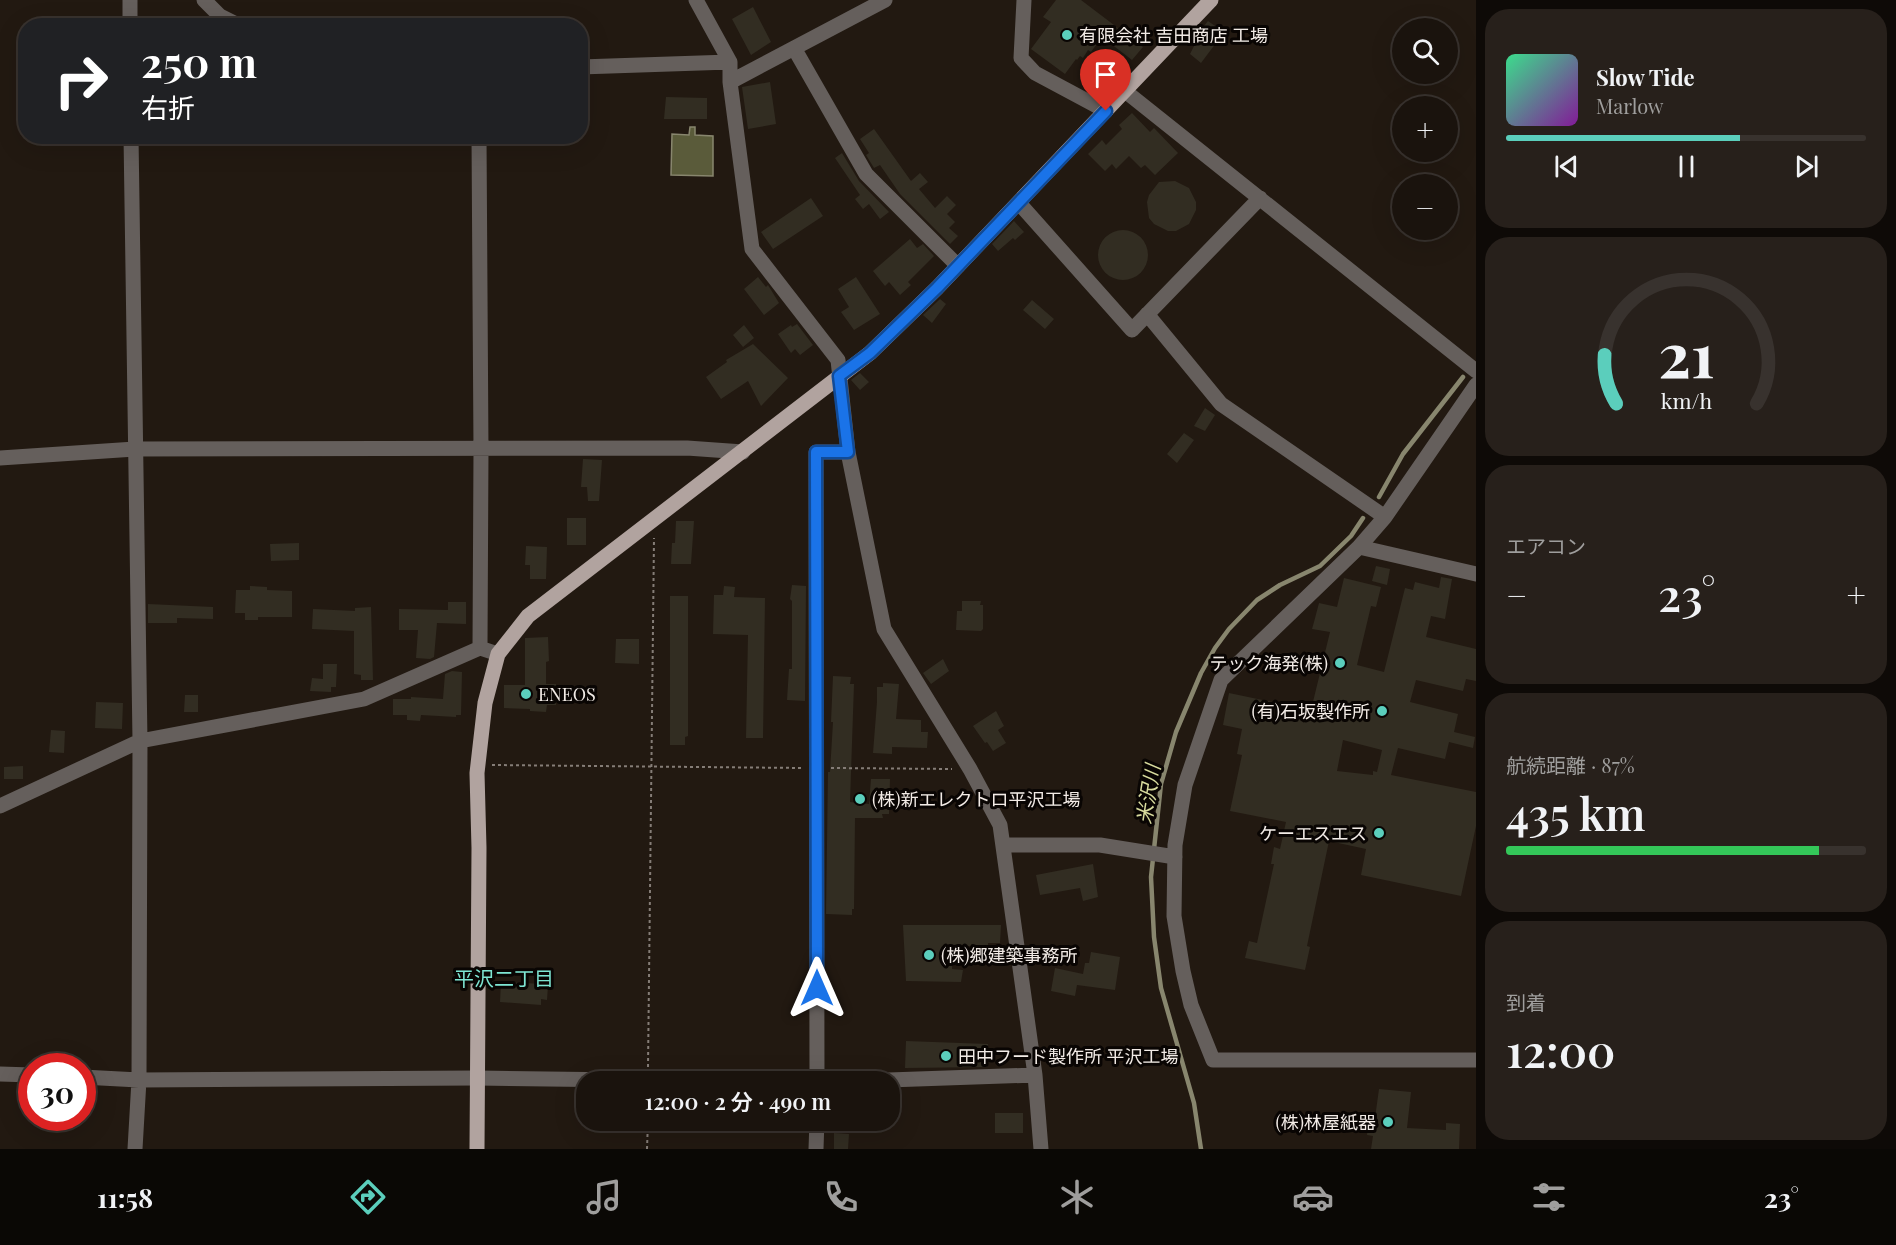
<!DOCTYPE html>
<html lang="ja">
<meta charset="utf-8">
<style>
:root{--surface:#1a130d;--page:#27201b;--text:#f1f3f6;--muted:#9f9e9d;--line:#38322e;--accent:#5bcebc}
body{margin:0;font-family:"Playfair Display","Noto Sans JP",serif;background:var(--page);color:var(--text);height:100vh;display:flex;flex-direction:column;font-size:22px;white-space:nowrap}
*{box-sizing:border-box;margin:0}
p{font-size:20px;color:var(--muted)}
.icon{flex:none;width:33px;height:33px;fill:none;stroke:currentColor;stroke-width:2;stroke-linecap:round;stroke-linejoin:round}
.map{position:relative;flex:1;overflow:hidden}
.sheet{display:flex;flex-direction:column;gap:9px;padding:9px;background:#0e0a07;width:420px}
.sheet>*{flex:none}
.hud{position:absolute;left:18px;top:18px;width:570px;height:126px;border-radius:24px;box-shadow:0 6px 24px #0002,0 0 0 2px var(--line);background:#202124;color:#fff;overflow:hidden}
.tools{position:absolute;left:1392px;top:18px;display:grid;gap:12px}
.tools a{display:grid;place-items:center;width:66px;height:66px;border-radius:50%;background:var(--surface);box-shadow:0 6px 24px #0002,0 0 0 2px var(--line);font-size:30px}
.speed{position:absolute;left:18px;top:1053px;display:flex;gap:12px;font-size:30px;font-weight:700;text-align:center}
.speed>*{display:grid;place-content:center;width:78px;height:78px;border-radius:50%;background:var(--surface);box-shadow:0 6px 24px #0002,0 0 0 2px var(--line);line-height:1}
.speed .limit{border:9px solid #d22;background:#fff;color:#111}
.pin{position:absolute;display:grid;place-items:center;width:51px;height:51px;color:#fff;margin:-62px -26px;border-radius:50% 50% 50% 0;rotate:-45deg;box-shadow:0 0 6px #0007}
.pin .icon{rotate:45deg}
.me{position:absolute;width:66px;margin:-33px;rotate:0deg;stroke-linejoin:round;filter:drop-shadow(0 0 4px #0008)}
.turn{display:flex;align-items:center;gap:21px;height:126px;padding:0 24px;font-size:27px}
.turn .icon{width:78px;height:78px;stroke-width:2.5}
.turn b{display:block;font-size:42px;line-height:51px}
.big{font-size:45px;font-weight:600;line-height:1.1}
.sheet .card{flex:1;display:flex;flex-direction:column;justify-content:center;gap:9px;min-width:0;padding:0 21px;border-radius:24px;background:var(--page)}
.sheet .dial{align-items:center;gap:0}
.dial svg{height:156px;overflow:visible;fill:none;stroke:var(--line);stroke-width:7;stroke-linecap:round;text-anchor:middle}
.dial text{fill:var(--text);stroke:none}
.song{display:flex;align-items:center;gap:18px}
.cover{width:72px;height:72px;border-radius:9px;background:linear-gradient(135deg,hsl(150 70% 55%),hsl(290 70% 35%))}
.played{height:6px;border-radius:3px;background:linear-gradient(90deg,var(--accent) 65%,var(--line) 65%)}
.keys{display:flex;justify-content:space-around;direction:ltr}
.heat{display:flex;justify-content:space-between;align-items:center;font-size:33px;direction:ltr}
.charge{height:9px;border-radius:4px;background:linear-gradient(90deg,#34c759 87%,var(--line) 0)}
.trip{position:absolute;left:576px;top:1071px;width:324px;height:60px;border-radius:24px;background:var(--surface);box-shadow:0 6px 24px #0002,0 0 0 2px var(--line);font-weight:600;line-height:60px;text-align:center}
.dock{display:flex;height:96px;justify-content:space-around;align-items:center;background:#0a0805;color:var(--muted)}
.dock .icon{width:42px;height:42px}
.dock .selected{color:var(--accent)}
.dock b{font-size:27px;color:var(--text)}
main{display:flex;flex:1;min-height:0}
.map>svg:first-child{display:block}
.water{fill:#5a5b3a;stroke:#88866e;stroke-width:1.5}
.lines{fill:none;stroke-linecap:round;stroke-linejoin:round}
.stream{stroke:#88866e;stroke-width:4.5}
.building{fill:#322d22;fill-rule:evenodd}
.path{stroke:#857d77;stroke-width:2;stroke-dasharray:3 3;stroke-linecap:butt}
.minor{stroke:#655f5c;stroke-width:15}
.major{stroke:#b1a39f;stroke-width:15}
.route-casing{stroke:#114b97;stroke-width:15}
.route{stroke:#1a73e8;stroke-width:10}
.poi-dot{fill:#5bcebc;stroke:#090503;stroke-width:2}
.labels{text-anchor:middle;dominant-baseline:central;stroke-width:6;stroke-linejoin:round;paint-order:stroke}
.poi-label{font-size:18px;fill:#f2ebe6;stroke:#090503;text-anchor:start}
.water-label{font-size:20px;font-style:italic;fill:#d8db9d;stroke:#090503}
.neighbourhood-label{font-size:20px;fill:#7ee5d3;stroke:#090503}
</style>
<main>
<div class="map">
<svg width="1476" height="1149" viewBox="0 0 1476 1149">
<rect width="100%" height="100%" fill="#221911"/>
<path class="water" d="M690 127H695V135L713 136V176L671 175 672 134 689 135Z"/>
<g class="lines">
<path class="stream" d="M1379 497 1403 454 1463 377
M1201 1149 1194 1103 1161 988 1154 937 1151 877 1161 784 1176 732 1201 673 1215 648 1229 629 1257 600 1280 585 1320 566 1351 536 1363 518"/>
</g>
<path class="building" d="M1056 0H1081L1143 47 1132 60 1102 37 1091 52 1088 50 1083 58 1080 56 1077 60 1076 59 1065 74 1031 49 1051 22 1043 17Z
M753 7 771 42 751 55 732 19Z
M1208 21 1218 28 1210 38 1216 43 1201 63 1190 54 1195 44 1192 41Z
M770 82 776 124 748 129 742 87Z
M666 97 707 98V119H664Z
M1132 113 1150 132 1154 128 1178 153 1155 175 1145 165 1141 168 1129 156 1116 169 1112 164 1105 171 1088 154 1102 140 1106 145 1122 129 1119 125Z
M874 129 911 181 920 173 928 182 919 189 935 208 947 196 956 205 947 214 955 222 949 228 958 236 950 244 900 194 880 165 874 168 866 155 869 153 860 139Z
M842 153 859 181 889 212 880 219 869 204 863 209 855 199 860 195 835 158Z
M1175 181 1189 188 1196 202V210L1189 224 1176 231H1168L1154 224 1149 218 1147 202 1149 195 1159 182Z
M811 198 823 216 773 249 761 232Z
M1014 221 1024 232 1015 240 1013 238 998 251 992 244Z
M1098 255a25 25 0 1 1 50 0a25 25 0 1 1-50 0Z
M910 239 917 248 923 244 934 256 908 282 911 285 900 295 889 282 885 286 873 271Z
M758 277 766 287 768 285 779 303 764 315 744 289Z
M856 277 880 314 854 330 841 312 849 307 838 289Z
M940 299 946 304 932 323 923 315Z
M1032 300 1054 319 1045 329 1023 310Z
M797 324 813 345 800 355 795 349 791 353 778 334 791 325 792 327Z
M744 325 754 338 743 347 733 335Z
M753 344 788 378 761 406 748 381 721 399 706 377 727 362 726 360Z
M860 373 869 382 860 390 851 380Z
M1205 408 1215 415 1205 431 1194 426Z
M1184 433 1194 440 1177 463 1167 454Z
M583 459 602 460 599 501H588L587 487H581Z
M567 518H586V545H567Z
M676 521H694L691 564H671L672 543H675Z
M299 543V560L271 561 270 544Z
M526 546 547 547 546 579H530V565H525Z
M1376 566 1390 569 1387 585 1372 581Z
M1441 577 1452 579 1445 619 1431 616 1426 637 1476 649V681L1466 679 1463 691 1416 680 1410 702 1458 714 1454 732 1475 737 1473 748 1449 742 1445 759 1398 748 1391 775 1476 792V826L1461 896 1361 875 1366 849 1329 841 1307 946 1310 947 1305 970 1245 958 1249 941 1257 943 1274 864H1271L1274 847 1280 849 1286 822 1230 811 1242 755 1237 754 1242 729 1223 725 1229 693 1311 710 1330 632 1312 629 1314 622 1319 603 1337 607 1344 578 1381 587 1376 607 1371 606 1357 665 1384 672 1405 588 1413 590 1415 582 1439 588ZM1343 740 1382 750 1377 772 1373 771V775L1337 771Z
M792 585 806 586 805 701 787 700 789 669H792V601L790 599Z
M250 586 267 587V590L292 591V617H258V620H245V613H235L236 590H250Z
M724 586 735 587 734 597 765 598 763 738H746L748 635 713 634 714 595H723Z
M670 596H688V736L685 737V745H670Z
M962 601H981L980 605H983V629L981 631 956 630 957 611H962Z
M448 602H466V624L437 623 434 657 430 659 416 658 418 630H399V609L448 610Z
M148 604 213 607V619L177 618V623H148Z
M371 607 373 680H361V675L354 674V631L312 629 313 609 355 611V608Z
M548 637 549 661 546 662V684H556V705H547L546 712 530 711V709L504 708V685H525V638Z
M616 639H639V664L615 663Z
M943 659 949 671 931 684 923 673Z
M323 664H337L336 687H331V692L310 691 312 678 323 679Z
M452 671 462 672 461 715H456V717L421 715 420 721 407 720V715H393V699H411V697L443 699 445 674Z
M833 676 851 677 850 684H854L850 802 869 804 871 779H890L889 814H882L883 818H855L854 909H852V915L826 914 828 772H830L833 722H831Z
M883 683 899 684 896 719 921 720V732H928L927 748 892 747V754L873 753 877 702V687H883Z
M185 695H198V712H184Z
M96 702 123 703 122 729 95 728Z
M996 711 1004 726 998 730 1006 743 993 751 987 742 985 743 973 726Z
M51 730 65 731 64 753 49 752Z
M23 766V779H4V767Z
M1093 864 1098 897 1083 901 1080 888 1040 895 1036 875Z
M903 925H1001L1000 943H988V946H953L952 969 963 970 961 982 906 981Z
M1091 952 1120 957 1115 990 1077 985 1075 996 1051 991 1055 968 1083 974 1085 963H1089Z
M501 982 543 984V986H548L547 1000 541 999V1005L500 1002Z
M906 1041 988 1044 987 1067 905 1068Z
M1379 1089 1411 1092 1407 1128 1446 1130V1123L1460 1124 1459 1149H1371L1373 1136 1367 1135 1369 1117 1375 1118Z
M995 1113H1023V1133H995Z
M834 1133 849 1134 848 1149H834Z"/>
<g class="lines">
<path class="path" d="M492 765 802 768
M831 768 952 769
M648 1067 654 538
M647 1149 648 1120"/>
<path class="minor" d="M130 0V26
M204 0 220 16 240 26
M696 0 730 62V82L752 249 838 360 848 452 884 629 970 769 1000 825 1035 1075 1041 1149
M1024 0 1021 58 1035 73 1106 111
M794 48 866 174 958 266
M580 67 730 62
M730 82 885 0
M1125 91 1476 371
M131 136 140 741 139 1080 135 1149
M479 136 481 450 480 648
M1019 203 1132 330 1260 198
M1147 314 1221 404 1385 517
M1476 385 1385 517 1359 547 1221 680 1185 785 1175 845 1174 916 1183 971 1191 1005 1213 1060H1476
M0 458 135 449 687 448 743 452
M1359 547 1476 574
M0 806 140 741 364 699 480 648 498 654
M1003 845H1100L1175 857
M0 1074 32 1075
M82 1077 139 1080 477 1078 777 1082
M817 1082 816 452H848
M831 1082 1035 1075
M816 1149 817 1120"/>
<path class="major" d="M477 1149 479 848 477 773 485 703 498 654 528 616 870 353 937 288 1211 0"/>
</g>
<g class="lines">
<g class="route-casing">
<path id="route" d="M817 988 816 452H848L839 376 870 353 937 288 1106 111"/>
</g>
<use href="#route" class="route"/>
</g>
<g class="poi-dot">
<circle cx="1067" cy="35" r="6"/>
<circle cx="1340" cy="663" r="6"/>
<circle cx="526" cy="694" r="6"/>
<circle cx="1382" cy="711" r="6"/>
<circle cx="860" cy="799" r="6"/>
<circle cx="1379" cy="833" r="6"/>
<circle cx="929" cy="955" r="6"/>
<circle cx="946" cy="1056" r="6"/>
<circle cx="1388" cy="1122" r="6"/>
</g>
<g class="labels">
<g class="poi-label">
<text x="1079" y="35">有限会社 吉田商店 工場</text>
<text x="1328" y="663" text-anchor="end">テック海発(株)</text>
<text x="538" y="694">ENEOS</text>
<text x="1370" y="711" text-anchor="end">(有)石坂製作所</text>
<text x="872" y="799">(株)新エレクトロ平沢工場</text>
<text x="1367" y="833" text-anchor="end">ケーエスエス</text>
<text x="941" y="955">(株)郷建築事務所</text>
<text x="958" y="1056">田中フード製作所 平沢工場</text>
<text x="1376" y="1122" text-anchor="end">(株)林屋紙器</text>
</g>
<g class="water-label">
<text transform="translate(1147 794) rotate(-81)">米沢川</text>
</g>
<g class="neighbourhood-label">
<text x="504" y="977">平沢二丁目</text>
</g>
</g>
</svg>
<div class="tools">
<a><svg class="icon" aria-label="search" viewBox="0 0 24 24"><circle cx="10" cy="10" r="6"/><path d="M15 15l6 6"/></svg></a>
<a>+</a>
<a>−</a>
</div>
<div class="speed"><div class="limit">30</div></div>
<div class="pin" style="left:1106px;top:111px;background:#d93025"><svg class="icon" aria-label="arrive" viewBox="0 0 24 24"><path d="M6 21V4h12l-3 4 3 4H6"/></svg></div>
<svg class="me" style="left:817px;top:988px" viewBox="-20 -20 40 40"><path d="M0-17L14 15 0 8-14 15z" fill="#1a73e8" stroke="#fff" stroke-width="4"/></svg>
<div class="trip">12:00 · 2 分 · 490 m</div>
<div class="hud">
<div class="turn"><svg class="icon" aria-label="right" viewBox="0 0 24 24"><path d="M7 20v-9h11M14 6l5 5-5 5"/></svg><div><b>250 m</b>右折</div></div>
</div>
</div>
<section class="sheet">
<div class="card">
<div class="song"><i class="cover"></i><div><b>Slow Tide</b><p>Marlow</p></div></div>
<div class="played"></div>
<div class="keys"><svg class="icon" aria-label="previous" viewBox="0 0 24 24"><path d="M18 5L8 12l10 7zM5 5v14"/></svg><svg class="icon" aria-label="pause" viewBox="0 0 24 24"><path d="M8 5v14M16 5v14"/></svg><svg class="icon" aria-label="next" viewBox="0 0 24 24"><path d="M6 5l10 7-10 7zM19 5v14"/></svg></div>
</div>
<div class="card dial"><svg viewBox="0 0 100 80">
<path d="M14 69A42 42 0 1 1 86 69"/>
<path d="M14 69A42 42 0 0 1 8 44" stroke="#5bcebc"/>
<text x="50" y="56" font-size="32" font-weight="700">21</text>
<text x="50" y="72" font-size="11">km/h</text>
</svg></div>
<div class="card"><p>エアコン</p>
<div class="heat"><a>−</a><b class="big">23°</b><a>+</a></div>
</div>
<div class="card"><p>航続距離 · 87%</p><b class="big">435 km</b><div class="charge"></div></div>
<div class="card"><p>到着</p><b class="big">12:00</b></div>
</section>
</main>
<nav class="dock">
<b>11:58</b>
<svg class="icon selected" aria-label="directions" viewBox="0 0 24 24"><path d="M12 3l9 9-9 9-9-9zM9 14v-3h6M13 9l2 2-2 2"/></svg>
<svg class="icon" aria-label="music" viewBox="0 0 24 24"><path d="M9 18V5l10-2v13"/><circle cx="6" cy="18" r="3"/><circle cx="16" cy="16" r="3"/></svg>
<svg class="icon" aria-label="phone" viewBox="0 0 24 24"><path d="M5 4h4l2 5-3 2q2 4 5 5l2-3 5 2v4C11 20 4 13 5 4z"/></svg>
<svg class="icon" aria-label="climate" viewBox="0 0 24 24"><path d="M12 3v18M4 7l16 10M4 17L20 7"/></svg>
<svg class="icon" aria-label="car" viewBox="0 0 24 24"><path d="M5 17H2v-5l4-1 3-4h7l3 4 3 1v5h-3M9 17h6M6 11h13"/><circle cx="7" cy="17" r="2"/><circle cx="17" cy="17" r="2"/></svg>
<svg class="icon" aria-label="filters" viewBox="0 0 24 24"><path d="M4 7h16M4 17h16"/><circle cx="9" cy="7" r="2"/><circle cx="15" cy="17" r="2"/></svg>
<b>23°</b>
</nav>
